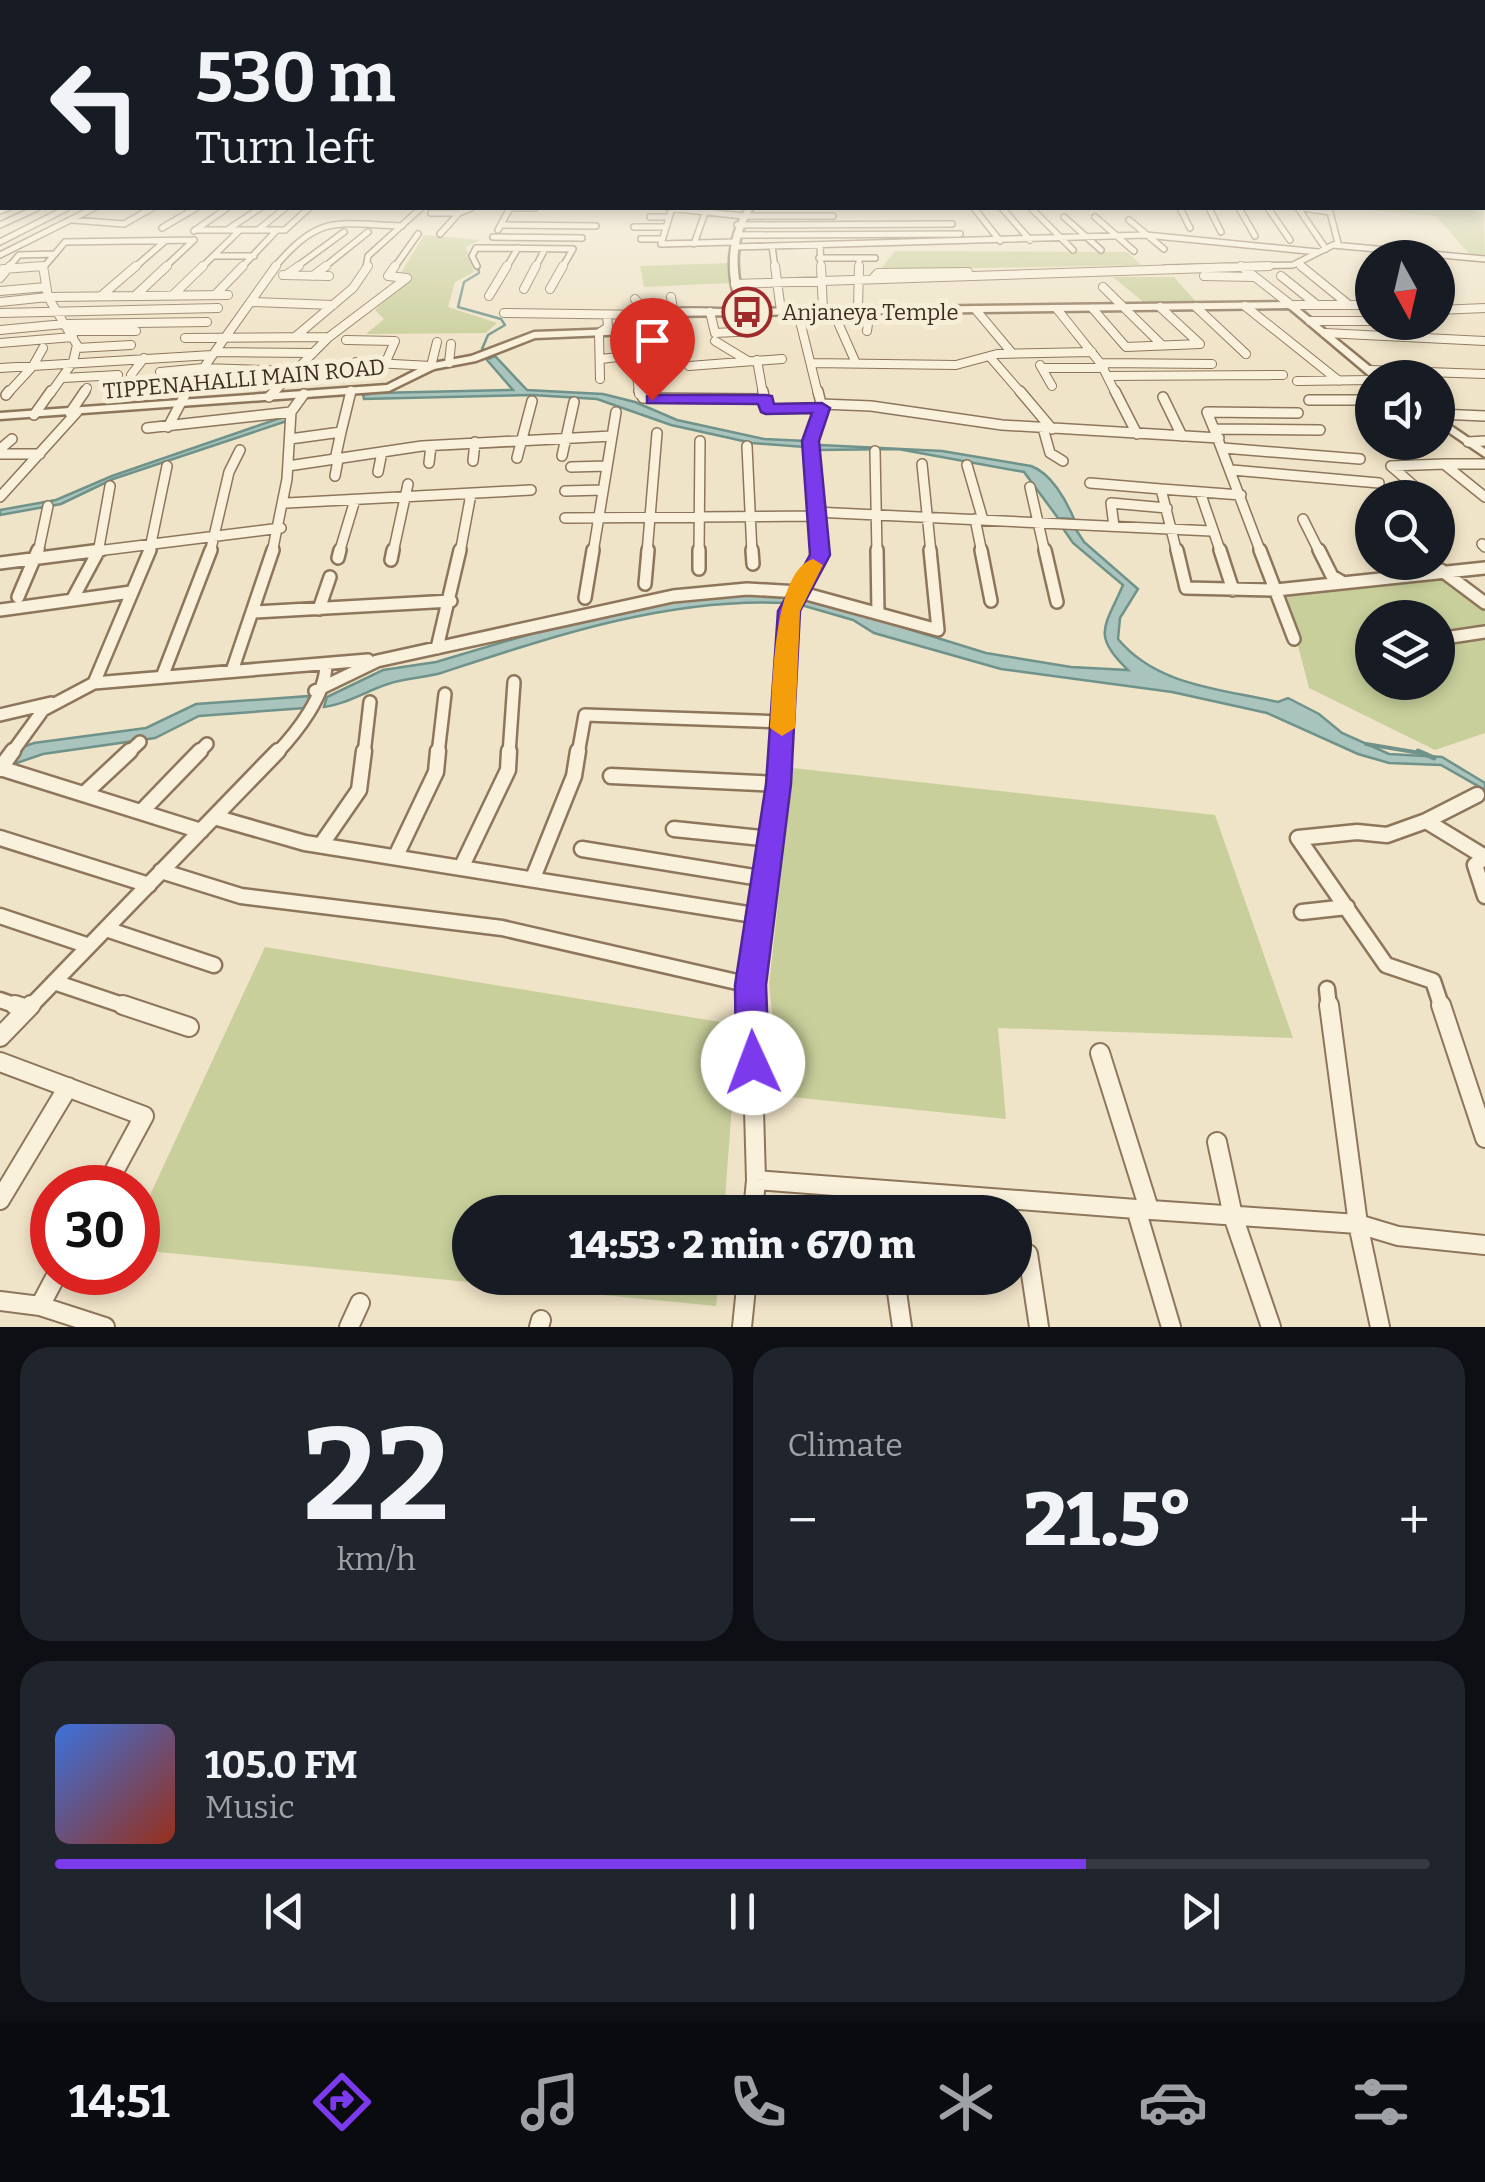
<!DOCTYPE html>
<meta charset="utf-8">
<style>
:root{--surface:#171b24;--page:#20242c;--text:#f1f3f6;--muted:#9ea1a6;--line:#363941;--accent:#7c3aed}
body{margin:0;font-family:Bitter,serif;background:var(--page);color:var(--text);height:100vh;display:flex;flex-direction:column;font-size:38px;white-space:nowrap}
*{box-sizing:border-box;margin:0}
p{font-size:32px;color:var(--muted)}
.icon{flex:none;width:55px;height:55px;fill:none;stroke:currentColor;stroke-width:2;stroke-linecap:round;stroke-linejoin:round}
.map{position:relative;height:1327px;overflow:hidden}
.drawer{display:flex;flex-direction:column;gap:20px;padding:20px;background:#0d0f14;flex:1}
.drawer>*{flex:none}
.hud{position:absolute;left:0px;top:0px;width:1485px;height:210px;box-shadow:0 5px 15px #0003;background:#171b24;color:var(--text);overflow:hidden}
.needle{width:65px;rotate:172deg}
.buttons{position:absolute;left:1355px;top:240px;display:grid;gap:20px}
.buttons a{display:grid;place-items:center;width:100px;height:100px;border-radius:50%;background:var(--surface);box-shadow:0 5px 15px #0003;font-size:50px}
.speed{position:absolute;left:30px;top:1165px;display:flex;gap:20px;font-size:50px;font-weight:700;text-align:center}
.speed>*{display:grid;place-content:center;width:130px;height:130px;border-radius:50%;background:var(--surface);box-shadow:0 5px 15px #0003;line-height:1}
.speed .limit{border:15px solid #d22;background:#fff;color:#111}
.pin{position:absolute;display:grid;place-items:center;width:85px;height:85px;color:#fff;margin:-102px -42px;border-radius:50% 50% 50% 0;rotate:-45deg;box-shadow:0 0 10px #0007}
.pin .icon{rotate:45deg}
.me{position:absolute;width:110px;margin:-55px;rotate:358deg;stroke-linejoin:round;filter:drop-shadow(0 0 8px #0008)}
.turn{display:flex;align-items:center;gap:35px;height:210px;padding:0 30px;font-size:45px}
.turn .icon{width:130px;height:130px;stroke-width:2.5}
.turn b{display:block;font-size:70px;line-height:85px}
.big{font-size:75px;font-weight:800;line-height:1.1}
.drawer .card{flex:1;display:flex;flex-direction:column;justify-content:center;gap:15px;min-width:0;padding:0 35px;border-radius:30px;background:var(--page)}
.drawer .dial{align-items:center;gap:0}
.dial b{font-size:130px;line-height:1}
.song{display:flex;align-items:center;gap:30px}
.cover{width:120px;height:120px;border-radius:15px;background:linear-gradient(135deg,hsl(220 70% 55%),hsl(10 70% 35%))}
.played{height:10px;border-radius:5px;background:linear-gradient(90deg,var(--accent) 75%,var(--line) 75%)}
.keys{display:flex;justify-content:space-around;direction:ltr}
.heat{display:flex;justify-content:space-between;align-items:center;font-size:55px;direction:ltr}
.drawer .tiles{flex:1;display:grid;gap:20px;grid-template-columns:1fr 1fr}
.card:last-child{grid-column:span 2}
.trip{position:absolute;left:452px;top:1195px;width:580px;height:100px;border-radius:50px;background:var(--surface);box-shadow:0 5px 15px #0003;font-weight:800;line-height:100px;text-align:center}
.tab-bar{display:flex;height:160px;justify-content:space-around;align-items:center;background:#090b0e;color:var(--muted)}
.tab-bar .icon{width:70px;height:70px}
.tab-bar .active{color:var(--accent)}
.tab-bar b{font-size:45px;color:var(--text)}
.map>svg:first-child{display:block}
.green{fill:#c9cf9b;fill-rule:evenodd}
.water{fill:#a9c4bc;stroke:#6f938a;stroke-width:2.5}
.lines{fill:none;stroke-linecap:round;stroke-linejoin:round}
.stream-far2{stroke:#6f938a;stroke-width:2.5}
.stream-far1{stroke:#6f938a;stroke-width:4}
.stream{stroke:#6f938a;stroke-width:5}
.minor-far5-casing{stroke:#8d765c;stroke-width:8}
.minor-far4-casing{stroke:#8d765c;stroke-width:10}
.minor-far3-casing{stroke:#8d765c;stroke-width:12}
.minor-far2-casing{stroke:#8d765c;stroke-width:16}
.minor-far1-casing{stroke:#8d765c;stroke-width:19}
.minor-casing{stroke:#8d765c;stroke-width:22}
.tertiary-casing{stroke:#8d765c;stroke-width:5}
.motorway-casing{stroke:#5b4430;stroke-width:6}
.minor-far5{stroke:#faf1dc;stroke-width:5}
.minor-far4{stroke:#faf1dc;stroke-width:8}
.minor-far3{stroke:#faf1dc;stroke-width:9}
.minor-far2{stroke:#faf1dc;stroke-width:11}
.minor-far1{stroke:#faf1dc;stroke-width:14}
.minor{stroke:#faf1dc;stroke-width:18}
.tertiary{fill:#faf1dc;fill-rule:evenodd}
.motorway{fill:#e0a458;fill-rule:evenodd}
.route{fill:#7c3aed;stroke:#51269a;stroke-width:2.5}
.slow{fill:#f59e0b}
.labels{text-anchor:middle;dominant-baseline:central;stroke-width:10;stroke-linejoin:round;paint-order:stroke}
.far-poi-label{font-size:22px;fill:#3d2e20;stroke:#f7eed8;text-anchor:start}
.far-street-label{font-size:22px;fill:#3d2e20;stroke:#f7eed8}
</style>
<div class="map">
<svg width="1485" height="1327" viewBox="0 0 1485 1327">
<rect width="100%" height="100%" fill="#f0e4c8"/>
<path class="green" d="M1483 186 1485 257 1470 255 1436 216 1347 208H1482Z
M424 235 480 240 466 247 474 272 455 282 448 307 497 323 486 333 366 334 384 319 375 310 411 278 399 276Z
M895 251 1127 252 1141 265 880 270Z
M728 263 730 283 644 287 640 266Z
M1113 277H1174L1198 304 1147 305Z
M1439 575 1485 607V733L1435 750 1309 688 1284 592ZM1372 618H1438V682H1372Z
M793 768 1215 815 1293 1038 998 1028 1006 1119 781 1096 769 984Z
M265 947 738 1025 724 1212H470V1278H719L716 1306 138 1250V1221Z"/>
<path class="water" d="M495 356 527 390 603 394 635 402 677 420 764 439 805 441 804 447 752 443 671 425 597 399 532 395 364 399 363 395 375 393 513 390 487 360Z
M286 416 290 420 113 479 61 504 0 515V510L56 500 112 476Z
M820 445 942 451 1031 466C1051 473 1066 500 1074 519L1058 518 1024 472 898 449 820 450Z
M1062 527 1075 528 1084 542 1138 589 1120 618 1118 639C1157 686 1221 689 1278 702L1288 698 1319 714 1342 733 1389 754 1442 757 1485 783V790L1441 765 1389 763 1358 754 1267 713 1172 692 1001 669 874 633 853 620 801 605 805 597 986 653 1071 667 1128 670C1091 635 1105 627 1123 585L1073 543Z
M746 592 789 594 786 603C668 597 551 637 441 673 424 678 405 678 388 684 366 691 347 704 324 707L327 697 383 670 436 662 581 619 666 601Z
M310 696 305 708 199 716 155 738 43 754 8 766 17 749 34 743 146 728 196 704Z"/>
<g class="lines">
<path class="stream-far2" d="M478 265 479 273 464 282 458 307 501 319 505 325 488 335 482 349 486 352"/>
<path class="stream-far1" d="M1366 744 1426 754"/>
<path class="stream" d="M1418 751 1434 758"/>
<g class="minor-far5-casing">
<path id="minor-far5" d="M510 208H535
M669 208 743 216H833
M672 208 661 244 734 242
M974 208 1000 241
M1002 208 1030 240
M1031 208 1073 250
M1180 208 1190 228
M1209 208 1221 232
M1239 208 1255 236
M1268 208 1290 240
M1298 208 1326 249
M1303 208 1330 212 1338 243 1333 245
M0 211 8 208
M431 213H459L471 208
M650 217H669
M1064 217 1101 250
M1095 217 1134 251
M73 220 124 224 152 208
M1129 220 1164 249
M0 225 37 208
M501 225 596 226
M737 225 952 224
M634 227H666
M162 228 196 208
M195 230H285L309 208
M227 230 260 208
M258 230 285 208
M498 230 510 208
M194 231 227 208
M440 234 459 213
M736 235 960 234
M493 237 582 238
M641 239H662
M0 242 67 208
M694 244 706 210
M772 246 775 268
M820 246 821 268
M734 247 1146 235 1318 252
M0 255 94 208
M214 256H254
M819 258H875
M1298 263 1304 268
M477 266 472 256 476 248 573 249 562 268
M8 268 19 255 55 254
M15 268 43 266
M43 268 65 242 194 240
M134 268 165 241
M164 268 194 240
M201 268 240 230
M241 268 277 230
M274 268C319 213 337 224 402 226
M295 268 344 232
M323 268 368 232
M366 268 368 256 421 208
M394 268 418 234
M506 268 518 248
M535 268 545 249
M859 268V258
M1165 268 1293 265 1333 245 1485 259"/>
</g>
<g class="minor-far4-casing">
<path id="minor-far4" d="M43 266 48 297 77 345 73 362 50 394
M775 266 781 311
M821 266 823 310
M1241 266 1291 305H1372
M1301 266 1349 305
M3 269 43 266
M283 275 329 276
M286 275 299 266
M313 276 326 266
M1204 276 1254 277
M1281 276 1317 305
M874 277 878 273 968 272
M0 278 10 266
M735 284 1269 266
M1103 287 1162 345
M524 289 536 266
M550 289 563 266
M0 291 46 287
M136 295 167 266
M173 295 203 266
M215 295 243 266
M101 296 136 266
M489 296 507 266
M671 297 675 322
M635 299 649 315
M0 302 48 297 228 295
M251 302 333 305
M1245 306 1339 381
M1196 307 1246 354
M832 309 855 361
M858 309 859 266
M1057 309 1101 364 1116 394
M1093 309 1126 347 1200 344 1160 307
M976 310 1012 353
M1438 310 1485 308
M793 311 798 313 818 394
M710 312 715 333 756 331 747 312
M0 313 218 308
M504 313 649 315
M1310 321H1372
M0 330 64 324 207 322
M70 331H136
M650 331 664 364
M867 331 870 309
M633 332 639 394
M1325 333 1485 341
M295 337 353 288 368 266
M185 338 329 337
M655 339 682 336
M346 340 395 341 385 364
M715 341 748 361
M0 343 73 337
M77 348 131 345
M215 352 313 353
M990 357 1022 394
M601 359 659 352
M757 360 763 394
M356 362 431 366 437 342
M449 363 451 344
M811 363 956 365 997 354 1092 352
M1101 363 1212 364
M1040 365 1052 386
M689 366 782 359
M0 368 212 355
M1042 368H1104
M1370 370 1485 374
M160 372 203 368 295 371
M131 375 144 358
M1108 376 1283 375
M63 378 118 375
M600 379 599 333 608 327 607 315
M1297 381 1372 380
M7 394 33 366 43 348
M83 394 87 388
M185 394 276 266
M272 394 329 337 407 278 388 276 395 266"/>
</g>
<g class="minor-far3-casing">
<path id="minor-far3" d="M639 391 643 398 766 399
M763 391 766 409 822 408
M818 391 822 408 811 442 820 553
M1020 391 1052 429
M1115 391 1137 434
M6 395 9 391
M269 397 275 391
M1163 397 1182 436
M1309 400H1372
M821 404 871 406 1002 425 1219 438
M70 413 85 391
M1438 414 1485 416
M34 415 51 391
M168 427 187 391
M147 428 291 412 304 394
M1043 428 1050 453 1063 461
M1214 429 1207 412 1298 413
M290 439 341 432 351 391
M1468 442 1485 441
M747 446 752 553
M1223 448 1360 459
M0 449 12 439
M875 451 877 553
M0 454H40
M336 455 341 432
M562 456 574 402
M517 458 532 401
M473 461 475 442
M429 463 431 446
M922 464 931 553
M1485 464H1444L1485 497
M967 465 983 520
M288 466 422 446 612 436
M571 467 607 466
M1232 470 1379 483
M378 472 382 452
M335 476 338 460
M1090 483 1161 489
M1030 487 1045 553
M565 491 603 490
M1200 492 1221 553
M0 497 77 412
M1428 498 1391 466 1444 464
M287 503 531 490
M1438 505 1446 512
M815 512 1211 531
M565 518 816 516
M975 519 982 553
M1303 519 1320 553
M1114 526 1111 503 1167 508
M1482 544 1485 547
M38 553 48 506
M81 553 281 528
M98 553 110 486
M149 553 167 466
M210 553 229 472 240 450
M272 553 287 479 291 412
M339 553 355 500
M393 553 408 484
M460 553 471 494
M593 553 616 412
M647 553 657 433
M699 553 700 441
M1177 553 1161 489 1241 495
M1261 553 1214 429 1320 430"/>
</g>
<g class="minor-far2-casing">
<path id="minor-far2" d="M752 550 753 564
M877 550 878 613
M981 550 991 601
M1045 550 1057 602
M1177 550 1186 588 1276 590 1485 568
M1220 550 1233 590
M1260 550 1294 639
M1319 550 1332 576 1342 582
M338 558 340 550
M391 560 393 550
M0 563 101 550
M699 569V550
M1441 570 1485 603
M645 584 648 550
M18 597 38 550
M585 598 593 550
M72 600 99 550
M319 609 330 577
M0 610 131 592
M255 612 451 601
M1438 639 1485 632
M437 648 460 550
M232 671 273 550
M162 677 211 550
M94 683 150 550
M315 691 377 661 673 596 747 589 799 592 938 630 930 550
M0 715 51 703
M11 754 43 710 94 683 368 660
M127 754 140 742
M197 754 207 744
M276 754C297 732 326 695 326 664
M364 754 370 702
M438 754 445 694
M509 754 514 682
M578 754 585 715 783 722
M780 754 789 611 820 550"/>
</g>
<g class="minor-far1-casing">
<path id="minor-far1" d="M0 768 201 831
M0 769 13 751
M611 776 778 784
M84 794 130 751
M141 812 200 751
M214 817 305 843 760 916
M1426 821 1477 795
M674 829 771 839
M0 838 149 885
M321 845 359 790 364 751
M582 849 766 879
M396 856 436 772 438 751
M1485 857 1475 865 1485 896
M462 866 508 770 509 751
M161 871 241 896 502 928 750 985
M533 878 574 776 578 751
M1302 912 1347 907
M0 916 89 946
M106 929 214 965
M54 982 131 1008
M1327 989 1329 1008
M0 1000 23 1008
M29 1008 278 751
M751 1008 750 985 780 751
M1442 1008 1433 981 1386 965 1298 838 1357 832 1387 835 1426 821 1485 857"/>
</g>
<g class="minor-casing">
<path id="minor" d="M15 1005 27 1009
M123 1005 189 1027
M751 1005 756 1180 1136 1209 1171 1327
M1329 1005 1358 1224 1380 1327
M1441 1005 1485 1138
M0 1037 31 1005
M1100 1053 1149 1209
M0 1062 144 1116 105 1188
M1217 1142 1233 1216 1271 1327
M886 1191 888 1212
M0 1200 68 1087
M1136 1209 1358 1224 1398 1236 1485 1245
M753 1212 756 1180
M1028 1254 1039 1327
M895 1278 902 1327
M0 1301 40 1306 105 1327
M40 1306 58 1272
M349 1327 360 1303
M539 1327 541 1320
M742 1327 747 1278"/>
</g>
<g class="tertiary-casing">
<path id="tertiary" d="M746 208H753C733 240 734 274 747 309L1291 302 1384 378H1372L1289 308 662 316 652 318 653 333 535 338 476 361 434 369 389 391 0 419V413L387 385 428 364 471 356 534 332 645 328 642 316C669 304 708 310 738 309 726 274 726 240 746 208Z
M1438 417 1485 449V457L1438 425Z"/>
</g>
<g class="motorway-casing">
<path id="motorway" d="M1482 173 1485 174V180L1482 179Z"/>
</g>
<use href="#minor-far5" class="minor-far5"/>
<use href="#minor-far4" class="minor-far4"/>
<use href="#minor-far3" class="minor-far3"/>
<use href="#minor-far2" class="minor-far2"/>
<use href="#minor-far1" class="minor-far1"/>
<use href="#minor" class="minor"/>
<use href="#tertiary" class="tertiary"/>
<use href="#motorway" class="motorway"/>
</g>
<linearGradient id="sky" x2="0" y2="1"><stop stop-color="#8fbad6"/><stop offset="0.47" stop-color="#f8f3e6"/><stop offset="1" stop-color="#f8f3e6" stop-opacity="0"/></linearGradient>
<rect width="1485" height="353" fill="url(#sky)"/>
<path class="route" d="M652 395H766L772 396 774 404 822 403 830 408 819 441 830 555 800 611 791 784 766 985 769 1063 764 1074 753 1078 741 1074 736 1063 735 985 766 784 778 611 810 555 802 441 812 413 766 414 761 412 758 404 647 403V396Z"/>
<path class="slow" d="M813 559 823 565 800 611 795 728 782 736 770 728C773 691 772 571 813 559Z"/>
<defs>
<g id="bus-ring" transform="scale(2.5)"><circle r="9.5" fill="#f7eed8" stroke="#9e2a2b" stroke-width="1.5"/><path d="M-5-6H5V4H4V6H2V4H-2V6H-4V4H-5ZM-3.5-4V0h7V-4ZM-3.5 1.2v1.5H-2V1.2ZM2 1.2v1.5H3.5V1.2Z" fill="#9e2a2b"/></g>
</defs>
<g fill-rule="evenodd">
<use href="#bus-ring" x="747" y="312"/>
</g>
<g class="labels">
<g class="far-poi-label">
<text x="782" y="312">Anjaneya Temple</text>
</g>
<g class="far-street-label">
<text transform="translate(244 379) rotate(-5)">TIPPENAHALLI MAIN ROAD</text>
</g>
</g>
</svg>
<div class="buttons">
<a><svg class="needle" viewBox="-14 -14 28 28"><path d="M0-13l5 13h-10z" fill="#e53935"/><path d="M0 13l5-13h-10z" fill="#9ea1a6"/></svg></a>
<a><svg class="icon" aria-label="sound" viewBox="0 0 24 24"><path d="M4 9h4l5-4v14l-5-4H4zM17 9q2 3 0 6"/></svg></a>
<a><svg class="icon" aria-label="search" viewBox="0 0 24 24"><circle cx="10" cy="10" r="6"/><path d="M15 15l6 6"/></svg></a>
<a><svg class="icon" aria-label="layers" viewBox="0 0 24 24"><path d="M12 4l9 5-9 5-9-5zM3 14l9 5 9-5"/></svg></a>
</div>
<div class="speed"><div class="limit">30</div></div>
<div class="pin" style="left:652px;top:400px;background:#d93025"><svg class="icon" aria-label="arrive" viewBox="0 0 24 24"><path d="M6 21V4h12l-3 4 3 4H6"/></svg></div>
<svg class="me" style="left:753px;top:1063px" viewBox="-20 -20 40 40"><circle r="19" fill="#fff"/><path d="M0-13L10 11 0 6-10 11z" fill="#7c3aed"/></svg>
<div class="trip">14:53 · 2 min · 670 m</div>
<div class="hud">
<div class="turn"><svg class="icon" aria-label="left" viewBox="0 0 24 24"><path d="M17 20v-9H6M10 6l-5 5 5 5"/></svg><div><b>530 m</b>Turn left</div></div>
</div>
</div>
<section class="drawer">
<div class="tiles">
<div class="card dial"><b>22</b><p>km/h</p></div>
<div class="card"><p>Climate</p>
<div class="heat"><a>−</a><b class="big">21.5°</b><a>+</a></div>
</div>
<div class="card">
<div class="song"><i class="cover"></i><div><b>105.0 FM</b><p>Music</p></div></div>
<div class="played"></div>
<div class="keys"><svg class="icon" aria-label="previous" viewBox="0 0 24 24"><path d="M18 5L8 12l10 7zM5 5v14"/></svg><svg class="icon" aria-label="pause" viewBox="0 0 24 24"><path d="M8 5v14M16 5v14"/></svg><svg class="icon" aria-label="next" viewBox="0 0 24 24"><path d="M6 5l10 7-10 7zM19 5v14"/></svg></div>
</div>
</div>
</section>
<nav class="tab-bar">
<b>14:51</b>
<svg class="icon active" aria-label="directions" viewBox="0 0 24 24"><path d="M12 3l9 9-9 9-9-9zM9 14v-3h6M13 9l2 2-2 2"/></svg>
<svg class="icon" aria-label="music" viewBox="0 0 24 24"><path d="M9 18V5l10-2v13"/><circle cx="6" cy="18" r="3"/><circle cx="16" cy="16" r="3"/></svg>
<svg class="icon" aria-label="phone" viewBox="0 0 24 24"><path d="M5 4h4l2 5-3 2q2 4 5 5l2-3 5 2v4C11 20 4 13 5 4z"/></svg>
<svg class="icon" aria-label="climate" viewBox="0 0 24 24"><path d="M12 3v18M4 7l16 10M4 17L20 7"/></svg>
<svg class="icon" aria-label="car" viewBox="0 0 24 24"><path d="M5 17H2v-5l4-1 3-4h7l3 4 3 1v5h-3M9 17h6M6 11h13"/><circle cx="7" cy="17" r="2"/><circle cx="17" cy="17" r="2"/></svg>
<svg class="icon" aria-label="filters" viewBox="0 0 24 24"><path d="M4 7h16M4 17h16"/><circle cx="9" cy="7" r="2"/><circle cx="15" cy="17" r="2"/></svg>
</nav>
